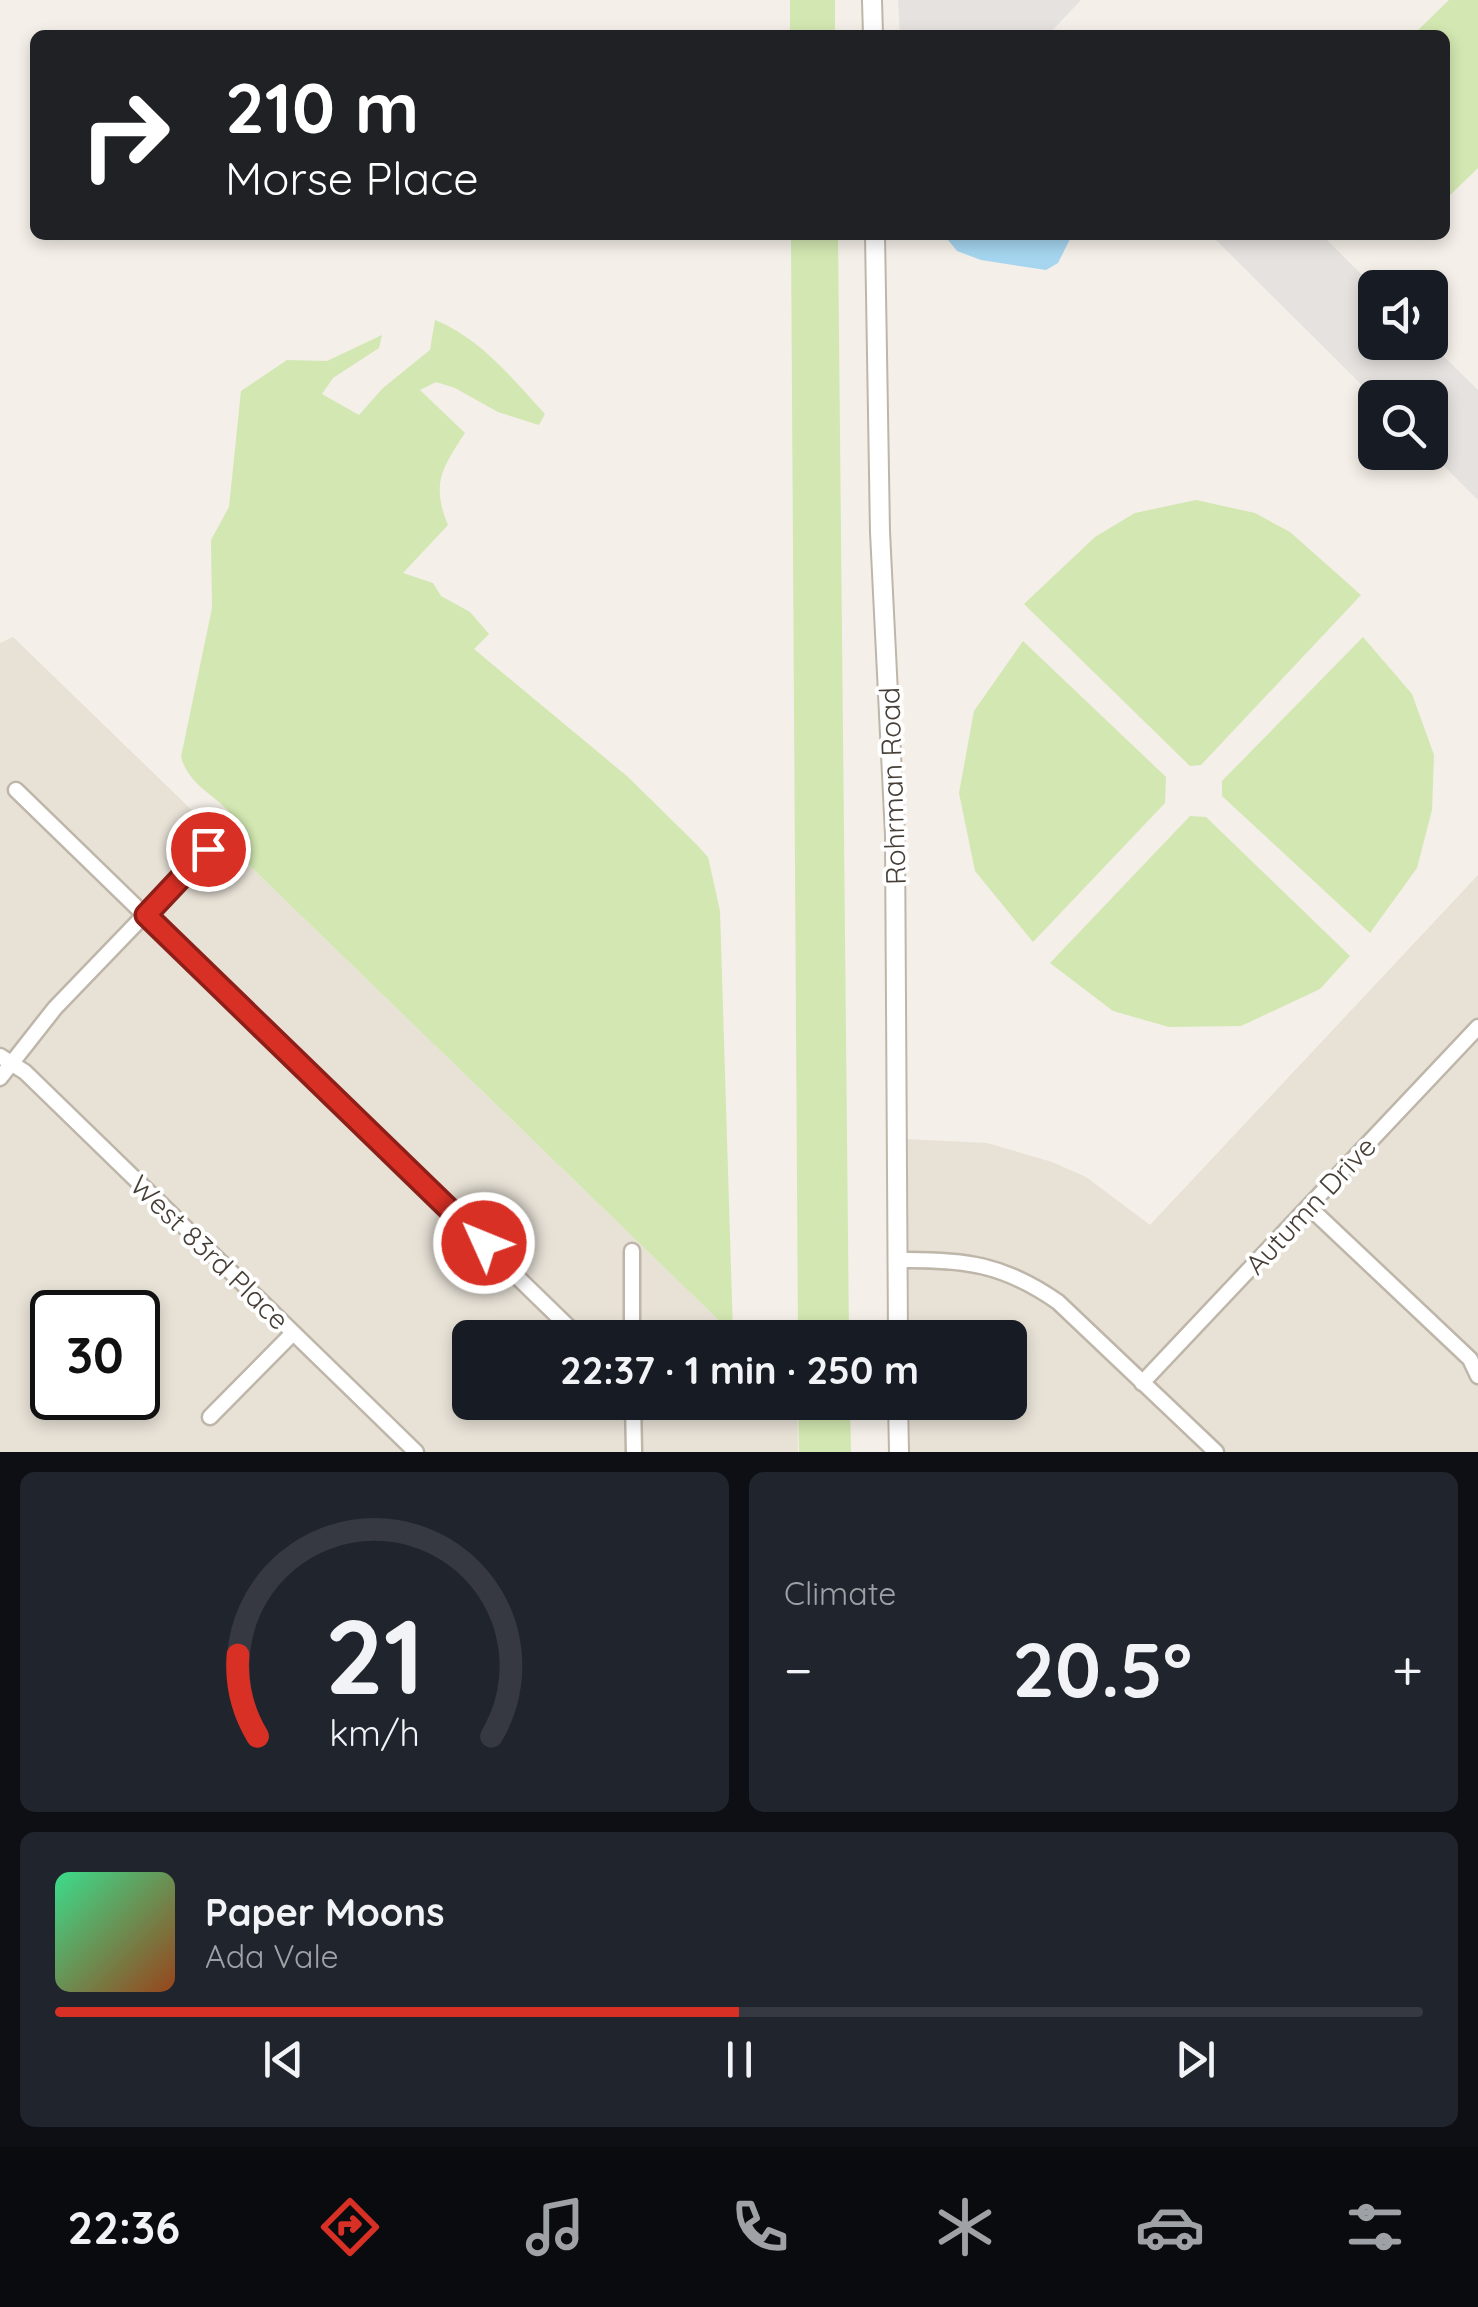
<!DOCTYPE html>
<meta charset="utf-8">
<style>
:root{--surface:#171b24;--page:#20242c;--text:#f1f3f6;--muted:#9ea1a6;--line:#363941;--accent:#d93025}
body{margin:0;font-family:Quicksand,sans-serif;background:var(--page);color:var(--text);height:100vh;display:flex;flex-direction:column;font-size:38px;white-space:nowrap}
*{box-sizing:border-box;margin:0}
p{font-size:32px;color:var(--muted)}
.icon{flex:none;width:55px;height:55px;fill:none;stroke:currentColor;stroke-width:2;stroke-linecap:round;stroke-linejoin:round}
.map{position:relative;height:1452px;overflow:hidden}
.side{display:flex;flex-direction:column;gap:20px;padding:20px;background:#0d0f14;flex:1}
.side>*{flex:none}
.guide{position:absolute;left:30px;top:30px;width:1420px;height:210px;border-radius:15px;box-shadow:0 5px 15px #0003;background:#202124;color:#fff;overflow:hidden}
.buttons{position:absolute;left:1358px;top:270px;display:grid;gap:20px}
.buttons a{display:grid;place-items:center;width:90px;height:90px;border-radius:15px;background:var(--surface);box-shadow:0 5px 15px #0003;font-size:50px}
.speed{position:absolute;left:30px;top:1290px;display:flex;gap:20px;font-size:50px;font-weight:700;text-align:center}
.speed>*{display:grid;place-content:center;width:130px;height:130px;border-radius:50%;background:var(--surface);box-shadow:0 5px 15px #0003;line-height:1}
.speed .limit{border:5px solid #111;border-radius:15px;background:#fff;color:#111}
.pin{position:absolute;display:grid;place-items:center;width:85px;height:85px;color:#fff;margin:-42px;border:5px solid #fff;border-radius:50%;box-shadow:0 2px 10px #0007}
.me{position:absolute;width:110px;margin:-55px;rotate:314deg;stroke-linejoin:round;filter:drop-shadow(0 0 8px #0008)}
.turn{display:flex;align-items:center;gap:35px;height:210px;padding:0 30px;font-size:45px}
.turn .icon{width:130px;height:130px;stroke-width:2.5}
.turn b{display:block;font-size:70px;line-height:85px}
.big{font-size:75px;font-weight:700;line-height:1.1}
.side .card{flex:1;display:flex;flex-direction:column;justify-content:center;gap:15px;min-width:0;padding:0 35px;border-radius:15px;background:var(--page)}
.side .dial{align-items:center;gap:0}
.dial svg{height:260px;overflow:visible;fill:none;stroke:var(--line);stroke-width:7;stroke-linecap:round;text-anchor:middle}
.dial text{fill:var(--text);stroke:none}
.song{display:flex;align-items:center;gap:30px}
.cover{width:120px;height:120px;border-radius:15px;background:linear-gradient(135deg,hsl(150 70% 55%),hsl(20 70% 35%))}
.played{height:10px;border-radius:5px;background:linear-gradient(90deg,var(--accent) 50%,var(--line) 50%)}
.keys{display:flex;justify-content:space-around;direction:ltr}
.heat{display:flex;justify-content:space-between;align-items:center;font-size:55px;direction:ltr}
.side .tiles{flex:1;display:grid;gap:20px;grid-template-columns:1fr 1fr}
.card:last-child{grid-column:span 2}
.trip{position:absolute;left:452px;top:1320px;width:575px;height:100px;border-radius:15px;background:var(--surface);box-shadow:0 5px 15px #0003;font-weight:700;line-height:100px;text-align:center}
.menu{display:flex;height:160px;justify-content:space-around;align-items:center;background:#090b0e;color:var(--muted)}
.menu .icon{width:70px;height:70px}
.menu .selected{color:var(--accent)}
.menu b{font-size:45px;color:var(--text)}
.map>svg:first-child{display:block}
.residential{fill:#e7e1d6;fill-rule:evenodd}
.green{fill:#d2e7b1}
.parking{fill:#e5e2df}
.water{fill:#a5d5ef}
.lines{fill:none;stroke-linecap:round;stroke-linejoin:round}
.minor-casing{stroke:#bfb6aa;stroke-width:19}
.tertiary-casing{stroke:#bfb6aa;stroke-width:22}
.minor{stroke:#fff;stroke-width:14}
.tertiary{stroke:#fff;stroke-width:18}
.route-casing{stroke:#8d1f18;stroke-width:25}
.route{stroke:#d93025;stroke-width:18}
.labels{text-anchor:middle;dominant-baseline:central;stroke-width:8;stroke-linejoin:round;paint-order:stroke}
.street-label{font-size:28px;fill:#473f37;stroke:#fff}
</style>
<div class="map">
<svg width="1478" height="1452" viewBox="0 0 1478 1452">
<rect width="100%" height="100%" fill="#f4efe8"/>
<path class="residential" d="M13 637 736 1337 470 1338V1402L797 1403 798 1452H0V643ZM52 1312H138V1398H52Z
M1478 875V1452H907V1403L1010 1402V1338L906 1337 905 1139 987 1143 1052 1162 1086 1177 1150 1225Z"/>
<path class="green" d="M790 0H835V35H790Z
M1449 0H1478V168L1445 200V35H1413Z
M791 235H838L849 1337H798Z
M435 320C480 338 512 378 545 414L539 425 498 412 455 388 436 382 420 390 465 433C442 468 431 484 448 525L403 573 433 583 441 596 470 612 489 634 474 649 628 777 697 845 708 857 720 911 733 1334 226 843 237 822C221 796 190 789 181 757L212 608 211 540 229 507 241 391 287 360 327 361 382 335 379 348 333 378 322 394 359 415 383 388 430 350Z
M1196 500 1255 513 1290 532 1361 595 1201 765 1190 766 1024 604 1095 537 1135 513Z
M1363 637 1412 694 1434 755 1432 810 1417 868 1370 933 1222 796V781Z
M1023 641 1166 777 1165 803 1033 942 975 871 959 793 974 711Z
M1190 816 1206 817 1350 956 1320 989 1241 1026 1169 1027 1113 1011 1050 963Z
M798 1403H850L851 1452H799Z"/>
<path class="parking" d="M898 0H1081L1048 35H900Z
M1211 235H1322L1375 288V342L1430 343 1478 390V500L1430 452V398H1375Z"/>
<path class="water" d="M944 235H1072L1058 263 1046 270 981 260 957 251Z"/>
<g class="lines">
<g class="minor-casing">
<path id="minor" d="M16 790 580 1338
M0 1056 25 1072 416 1452
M0 1078 55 1008 208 849
M1309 1207 1470 1359 1478 1376
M632 1251V1338
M898 1260C964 1259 1004 1264 1058 1302L1216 1452
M1142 1383 1478 1027
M633 1402 634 1452
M210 1417 293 1333"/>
</g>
<g class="tertiary-casing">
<path id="tertiary" d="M872 0 873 35
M875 235 880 532 895 835 898 1338
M898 1402 899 1452"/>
</g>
<use href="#minor" class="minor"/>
<use href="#tertiary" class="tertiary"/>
</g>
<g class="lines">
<g class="route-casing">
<path id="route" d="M208 849 146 915 484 1243"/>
</g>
<use href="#route" class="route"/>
</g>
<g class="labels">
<g class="street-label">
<text transform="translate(892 786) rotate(-92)">Rohrman Road</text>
<text transform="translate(1310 1205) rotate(-47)">Autumn Drive</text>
<text transform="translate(210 1252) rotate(44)">West 83rd Place</text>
</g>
</g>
</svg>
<div class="buttons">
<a><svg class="icon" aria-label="sound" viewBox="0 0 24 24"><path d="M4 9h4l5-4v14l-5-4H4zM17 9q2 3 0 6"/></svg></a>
<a><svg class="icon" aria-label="search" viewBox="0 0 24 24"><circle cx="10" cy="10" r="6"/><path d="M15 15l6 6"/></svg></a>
</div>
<div class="speed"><div class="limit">30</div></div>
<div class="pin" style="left:208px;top:849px;background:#d93025"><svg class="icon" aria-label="arrive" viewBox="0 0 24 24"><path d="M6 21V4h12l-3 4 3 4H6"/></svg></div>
<svg class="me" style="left:484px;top:1243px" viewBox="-20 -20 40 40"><circle r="17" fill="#d93025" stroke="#fff" stroke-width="3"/><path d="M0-11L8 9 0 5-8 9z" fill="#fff"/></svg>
<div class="trip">22:37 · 1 min · 250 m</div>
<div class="guide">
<div class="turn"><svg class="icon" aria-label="right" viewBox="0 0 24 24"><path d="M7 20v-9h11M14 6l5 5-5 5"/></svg><div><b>210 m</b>Morse Place</div></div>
</div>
</div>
<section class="side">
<div class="tiles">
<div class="card dial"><svg viewBox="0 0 100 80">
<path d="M14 69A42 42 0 1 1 86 69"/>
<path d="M14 69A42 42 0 0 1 8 44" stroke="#d93025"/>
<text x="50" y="56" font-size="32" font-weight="700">21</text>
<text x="50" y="72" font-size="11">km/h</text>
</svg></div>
<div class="card"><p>Climate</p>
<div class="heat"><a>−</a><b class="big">20.5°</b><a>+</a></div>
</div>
<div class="card">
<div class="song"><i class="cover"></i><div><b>Paper Moons</b><p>Ada Vale</p></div></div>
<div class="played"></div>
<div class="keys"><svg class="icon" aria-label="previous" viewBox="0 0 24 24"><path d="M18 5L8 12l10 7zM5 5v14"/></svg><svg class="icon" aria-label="pause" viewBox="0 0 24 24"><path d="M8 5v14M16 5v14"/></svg><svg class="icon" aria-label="next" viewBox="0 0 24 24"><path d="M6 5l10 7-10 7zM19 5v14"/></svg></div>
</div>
</div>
</section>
<nav class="menu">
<b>22:36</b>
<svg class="icon selected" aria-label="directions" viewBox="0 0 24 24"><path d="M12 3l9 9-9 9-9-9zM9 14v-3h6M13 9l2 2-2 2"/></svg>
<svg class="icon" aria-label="music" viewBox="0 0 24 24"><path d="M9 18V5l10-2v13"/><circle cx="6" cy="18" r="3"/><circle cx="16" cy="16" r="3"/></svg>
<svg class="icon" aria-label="phone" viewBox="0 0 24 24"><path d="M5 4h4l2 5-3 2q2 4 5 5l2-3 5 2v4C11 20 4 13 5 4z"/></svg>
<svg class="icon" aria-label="climate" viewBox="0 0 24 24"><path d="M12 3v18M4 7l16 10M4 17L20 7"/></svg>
<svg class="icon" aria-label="car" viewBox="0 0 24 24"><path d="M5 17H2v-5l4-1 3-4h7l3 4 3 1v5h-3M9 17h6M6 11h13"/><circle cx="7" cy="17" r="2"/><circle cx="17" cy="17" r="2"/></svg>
<svg class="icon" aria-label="filters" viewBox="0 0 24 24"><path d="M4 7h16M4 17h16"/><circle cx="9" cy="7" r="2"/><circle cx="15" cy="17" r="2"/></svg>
</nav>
